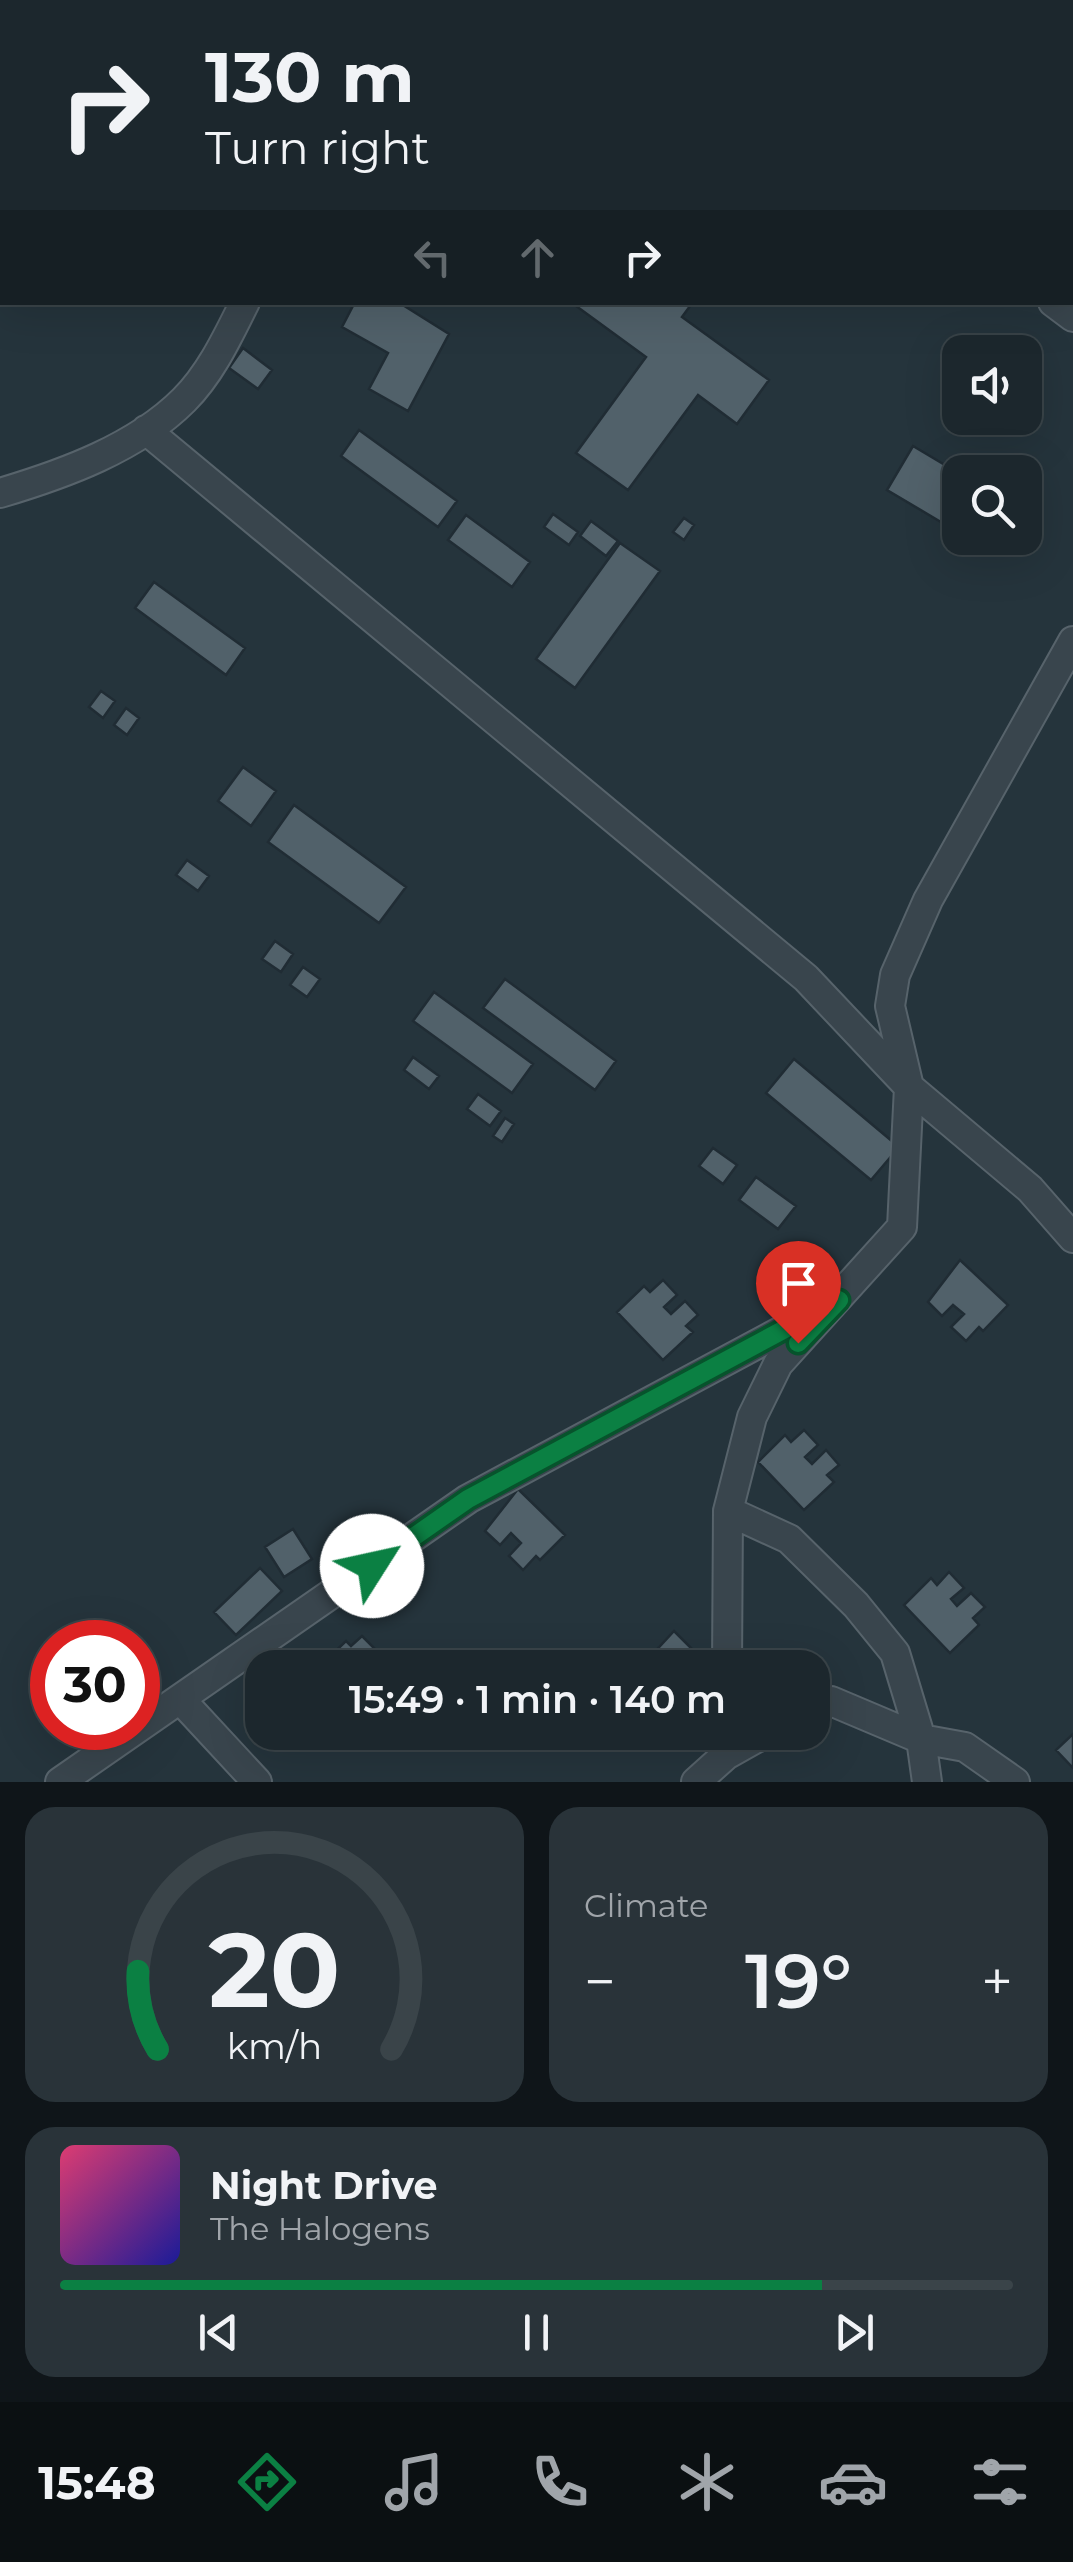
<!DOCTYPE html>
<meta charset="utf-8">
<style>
:root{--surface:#1c272d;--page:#293339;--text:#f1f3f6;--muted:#a0a5aa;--line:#3a4449;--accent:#0b8043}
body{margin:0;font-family:Montserrat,sans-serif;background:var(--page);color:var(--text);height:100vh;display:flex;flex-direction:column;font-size:38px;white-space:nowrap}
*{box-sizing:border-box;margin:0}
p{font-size:32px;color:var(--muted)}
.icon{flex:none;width:55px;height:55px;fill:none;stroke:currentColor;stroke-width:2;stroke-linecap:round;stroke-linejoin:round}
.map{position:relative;height:1782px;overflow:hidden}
.drawer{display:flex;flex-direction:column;gap:25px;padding:25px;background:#0f1519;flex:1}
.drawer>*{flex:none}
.guide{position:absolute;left:0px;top:0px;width:1075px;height:305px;box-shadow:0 10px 40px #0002,0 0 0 2px var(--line);background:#1c272d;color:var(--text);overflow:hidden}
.controls{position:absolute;left:942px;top:335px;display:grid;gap:20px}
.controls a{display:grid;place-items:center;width:100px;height:100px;border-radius:20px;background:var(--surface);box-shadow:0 10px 40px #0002,0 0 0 2px var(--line);font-size:50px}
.speed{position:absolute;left:30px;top:1620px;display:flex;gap:20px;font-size:50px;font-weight:700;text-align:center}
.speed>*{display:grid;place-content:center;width:130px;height:130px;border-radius:50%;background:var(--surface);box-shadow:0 10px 40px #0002,0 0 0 2px var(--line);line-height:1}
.speed .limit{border:15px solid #d22;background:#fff;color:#111}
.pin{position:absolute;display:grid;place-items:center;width:85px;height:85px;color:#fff;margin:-102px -42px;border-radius:50% 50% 50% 0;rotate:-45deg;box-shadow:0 0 10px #0007}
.pin .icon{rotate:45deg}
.me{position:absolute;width:110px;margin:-55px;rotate:55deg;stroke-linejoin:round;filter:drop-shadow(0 0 8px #0008)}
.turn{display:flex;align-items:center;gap:35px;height:210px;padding:0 40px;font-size:45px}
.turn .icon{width:130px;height:130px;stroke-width:2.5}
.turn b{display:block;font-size:70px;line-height:85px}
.lanes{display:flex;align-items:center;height:95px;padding:0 40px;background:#0003;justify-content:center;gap:50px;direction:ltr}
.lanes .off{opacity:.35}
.big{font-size:75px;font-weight:600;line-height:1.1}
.drawer .widget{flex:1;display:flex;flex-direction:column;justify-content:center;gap:15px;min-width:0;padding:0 35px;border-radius:30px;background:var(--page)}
.drawer .dial{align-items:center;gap:0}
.dial svg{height:260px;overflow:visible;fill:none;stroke:var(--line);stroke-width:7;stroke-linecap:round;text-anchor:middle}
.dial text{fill:var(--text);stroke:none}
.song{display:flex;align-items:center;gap:30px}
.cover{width:120px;height:120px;border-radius:15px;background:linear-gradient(135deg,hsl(340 70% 55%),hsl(240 70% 35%))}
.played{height:10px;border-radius:5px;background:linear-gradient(90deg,var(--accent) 80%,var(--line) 80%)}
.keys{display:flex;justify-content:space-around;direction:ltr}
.heat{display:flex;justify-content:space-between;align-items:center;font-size:55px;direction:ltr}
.drawer .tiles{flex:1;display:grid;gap:25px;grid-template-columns:1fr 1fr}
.widget:last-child{grid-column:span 2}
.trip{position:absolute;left:245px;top:1650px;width:585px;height:100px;border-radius:30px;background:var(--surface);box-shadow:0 10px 40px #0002,0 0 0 2px var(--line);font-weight:600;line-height:100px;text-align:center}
.menu{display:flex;height:160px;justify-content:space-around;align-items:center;background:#0b1012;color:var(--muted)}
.menu .icon{width:70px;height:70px}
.menu .active{color:var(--accent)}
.menu b{font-size:45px;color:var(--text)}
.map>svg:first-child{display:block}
.building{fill:#51616a;stroke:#202c34;stroke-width:2.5}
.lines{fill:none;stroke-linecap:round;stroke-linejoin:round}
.minor-casing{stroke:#57636b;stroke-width:32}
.minor{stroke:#39454d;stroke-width:28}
.route-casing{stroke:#07532c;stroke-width:25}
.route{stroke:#0b8043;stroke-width:18}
</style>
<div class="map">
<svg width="1073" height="1782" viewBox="0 0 1073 1782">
<rect width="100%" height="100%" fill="#25343c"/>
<path class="building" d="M355 302H398L449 334 408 411 369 389 388 353 342 327Z
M693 302 682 317 769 380 737 424 698 395 628 490 576 453 646 357 572 303Z
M243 348 272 370 258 389 229 368Z
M359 430 457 501 438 527 341 456Z
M913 446 960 474 956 531 887 490Z
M553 514 578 532 569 545 544 527Z
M466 515 530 562 512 587 448 540Z
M684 518 694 525 684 540 673 532Z
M591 521 618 541 606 556 580 536Z
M620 543 660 571 575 688 536 659Z
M154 582 245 648 226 675 135 608Z
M101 691 115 701 103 718 89 707Z
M126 708 139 718 127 735 114 725Z
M243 767 276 791 251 826 218 801Z
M294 805 406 887 379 923 268 842Z
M187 860 209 876 198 891 176 875Z
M275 941 293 954 281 972 262 959Z
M303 967 320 979 307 997 290 985Z
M505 979 616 1061 595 1090 483 1008Z
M434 992 533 1064 512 1093 413 1021Z
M413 1057 439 1076 429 1089 404 1070Z
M794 1059 899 1147 871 1180 766 1093Z
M478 1094 501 1111 490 1126 467 1109Z
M505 1118 514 1124 502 1142 493 1136Z
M713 1148 737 1165 723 1184 699 1166Z
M756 1177 796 1206 778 1229 739 1200Z
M960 1260 1008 1305 983 1331 979 1327 966 1341 951 1327 964 1314 953 1305 942 1316 928 1302Z
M663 1280 677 1295 664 1307 671 1314 685 1301 698 1315 686 1326 693 1332 663 1360 617 1312 644 1286 650 1292Z
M804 1430 818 1445 805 1457 812 1464 826 1450 839 1465 827 1475 834 1482 804 1510 758 1462 785 1435 791 1442Z
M518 1489 565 1535 540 1560 536 1556 523 1570 509 1556 521 1543 511 1533 500 1545 485 1531Z
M293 1529 312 1559 284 1577 265 1547Z
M260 1568 282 1591 236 1635 214 1612Z
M949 1572 964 1588 951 1599 957 1606 971 1593 985 1607 973 1618 979 1625 950 1653 904 1605 931 1578 937 1585Z
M674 1631 711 1668H647L654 1659 651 1656Z
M362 1636 374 1648 363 1659 369 1665 381 1653 390 1668H327L323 1663 346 1641 351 1646Z
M1073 1734V1768L1056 1750Z"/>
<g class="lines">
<g class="minor-casing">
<path id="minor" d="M633 0 636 2
M418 2 420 0
M803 2 806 0
M0 16 2 17
M1053 302 1073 317
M146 430 806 978 909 1087 1030 1189 1073 1238
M0 493C64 474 136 448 184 400 211 373 228 336 245 302
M728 1511 789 1539 856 1605 895 1653 921 1739 927 1782
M727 1668 728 1511 752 1417 778 1364 902 1227 909 1087 890 1006 895 975 928 900 1073 641
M181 1700 257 1782
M812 1708 831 1701 921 1739 965 1747 1015 1782
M60 1782 468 1499 815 1313
M696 1782 726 1755 767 1732"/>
</g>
<use href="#minor" class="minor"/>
</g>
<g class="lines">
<g class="route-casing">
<path id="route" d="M372 1566 468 1499 839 1300 798 1343"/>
</g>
<use href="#route" class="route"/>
</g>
</svg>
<div class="controls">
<a><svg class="icon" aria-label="sound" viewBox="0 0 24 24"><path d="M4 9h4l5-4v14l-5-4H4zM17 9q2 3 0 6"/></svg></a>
<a><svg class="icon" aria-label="search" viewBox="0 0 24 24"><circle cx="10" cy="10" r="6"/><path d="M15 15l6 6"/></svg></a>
</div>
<div class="speed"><div class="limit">30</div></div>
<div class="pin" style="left:798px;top:1343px;background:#d93025"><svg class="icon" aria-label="arrive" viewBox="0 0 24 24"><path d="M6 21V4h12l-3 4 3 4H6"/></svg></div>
<svg class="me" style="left:372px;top:1566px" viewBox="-20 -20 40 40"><circle r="19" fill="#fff"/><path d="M0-13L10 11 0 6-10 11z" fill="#0b8043"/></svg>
<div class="trip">15:49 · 1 min · 140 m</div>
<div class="guide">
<div class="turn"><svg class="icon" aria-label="right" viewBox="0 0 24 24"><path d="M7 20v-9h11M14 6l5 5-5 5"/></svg><div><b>130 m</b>Turn right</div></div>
<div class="lanes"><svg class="icon off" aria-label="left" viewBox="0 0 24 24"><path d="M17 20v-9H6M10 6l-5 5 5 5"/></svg><svg class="icon off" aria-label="ahead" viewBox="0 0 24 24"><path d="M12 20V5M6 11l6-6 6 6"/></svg><svg class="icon" aria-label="right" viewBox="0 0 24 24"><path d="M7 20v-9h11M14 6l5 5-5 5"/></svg></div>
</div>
</div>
<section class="drawer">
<div class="tiles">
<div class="widget dial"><svg viewBox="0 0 100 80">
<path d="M14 69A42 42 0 1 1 86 69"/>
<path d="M14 69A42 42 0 0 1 8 45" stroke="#0b8043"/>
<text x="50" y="56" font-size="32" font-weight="700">20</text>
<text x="50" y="72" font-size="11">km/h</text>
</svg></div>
<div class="widget"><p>Climate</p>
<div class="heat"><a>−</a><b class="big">19°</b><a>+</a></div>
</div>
<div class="widget">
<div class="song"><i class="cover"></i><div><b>Night Drive</b><p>The Halogens</p></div></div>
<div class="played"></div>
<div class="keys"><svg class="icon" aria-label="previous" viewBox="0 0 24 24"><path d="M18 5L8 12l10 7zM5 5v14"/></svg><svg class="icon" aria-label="pause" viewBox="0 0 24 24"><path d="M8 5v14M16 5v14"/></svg><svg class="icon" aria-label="next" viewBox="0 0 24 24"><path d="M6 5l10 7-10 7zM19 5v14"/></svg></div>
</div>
</div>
</section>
<nav class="menu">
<b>15:48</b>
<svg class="icon active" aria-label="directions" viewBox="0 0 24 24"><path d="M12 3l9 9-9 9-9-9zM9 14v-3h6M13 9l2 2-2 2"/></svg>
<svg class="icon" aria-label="music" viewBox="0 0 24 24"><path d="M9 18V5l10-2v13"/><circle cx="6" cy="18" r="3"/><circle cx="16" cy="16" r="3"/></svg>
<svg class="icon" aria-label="phone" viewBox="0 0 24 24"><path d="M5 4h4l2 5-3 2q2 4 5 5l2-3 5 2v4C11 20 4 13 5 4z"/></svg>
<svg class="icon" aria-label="climate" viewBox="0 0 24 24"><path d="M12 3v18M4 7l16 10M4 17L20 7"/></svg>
<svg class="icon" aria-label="car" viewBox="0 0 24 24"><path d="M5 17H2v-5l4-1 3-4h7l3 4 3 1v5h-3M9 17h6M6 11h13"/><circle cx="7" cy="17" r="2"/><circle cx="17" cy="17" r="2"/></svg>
<svg class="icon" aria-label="filters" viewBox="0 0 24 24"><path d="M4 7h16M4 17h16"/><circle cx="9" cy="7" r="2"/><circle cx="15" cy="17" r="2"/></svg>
</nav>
